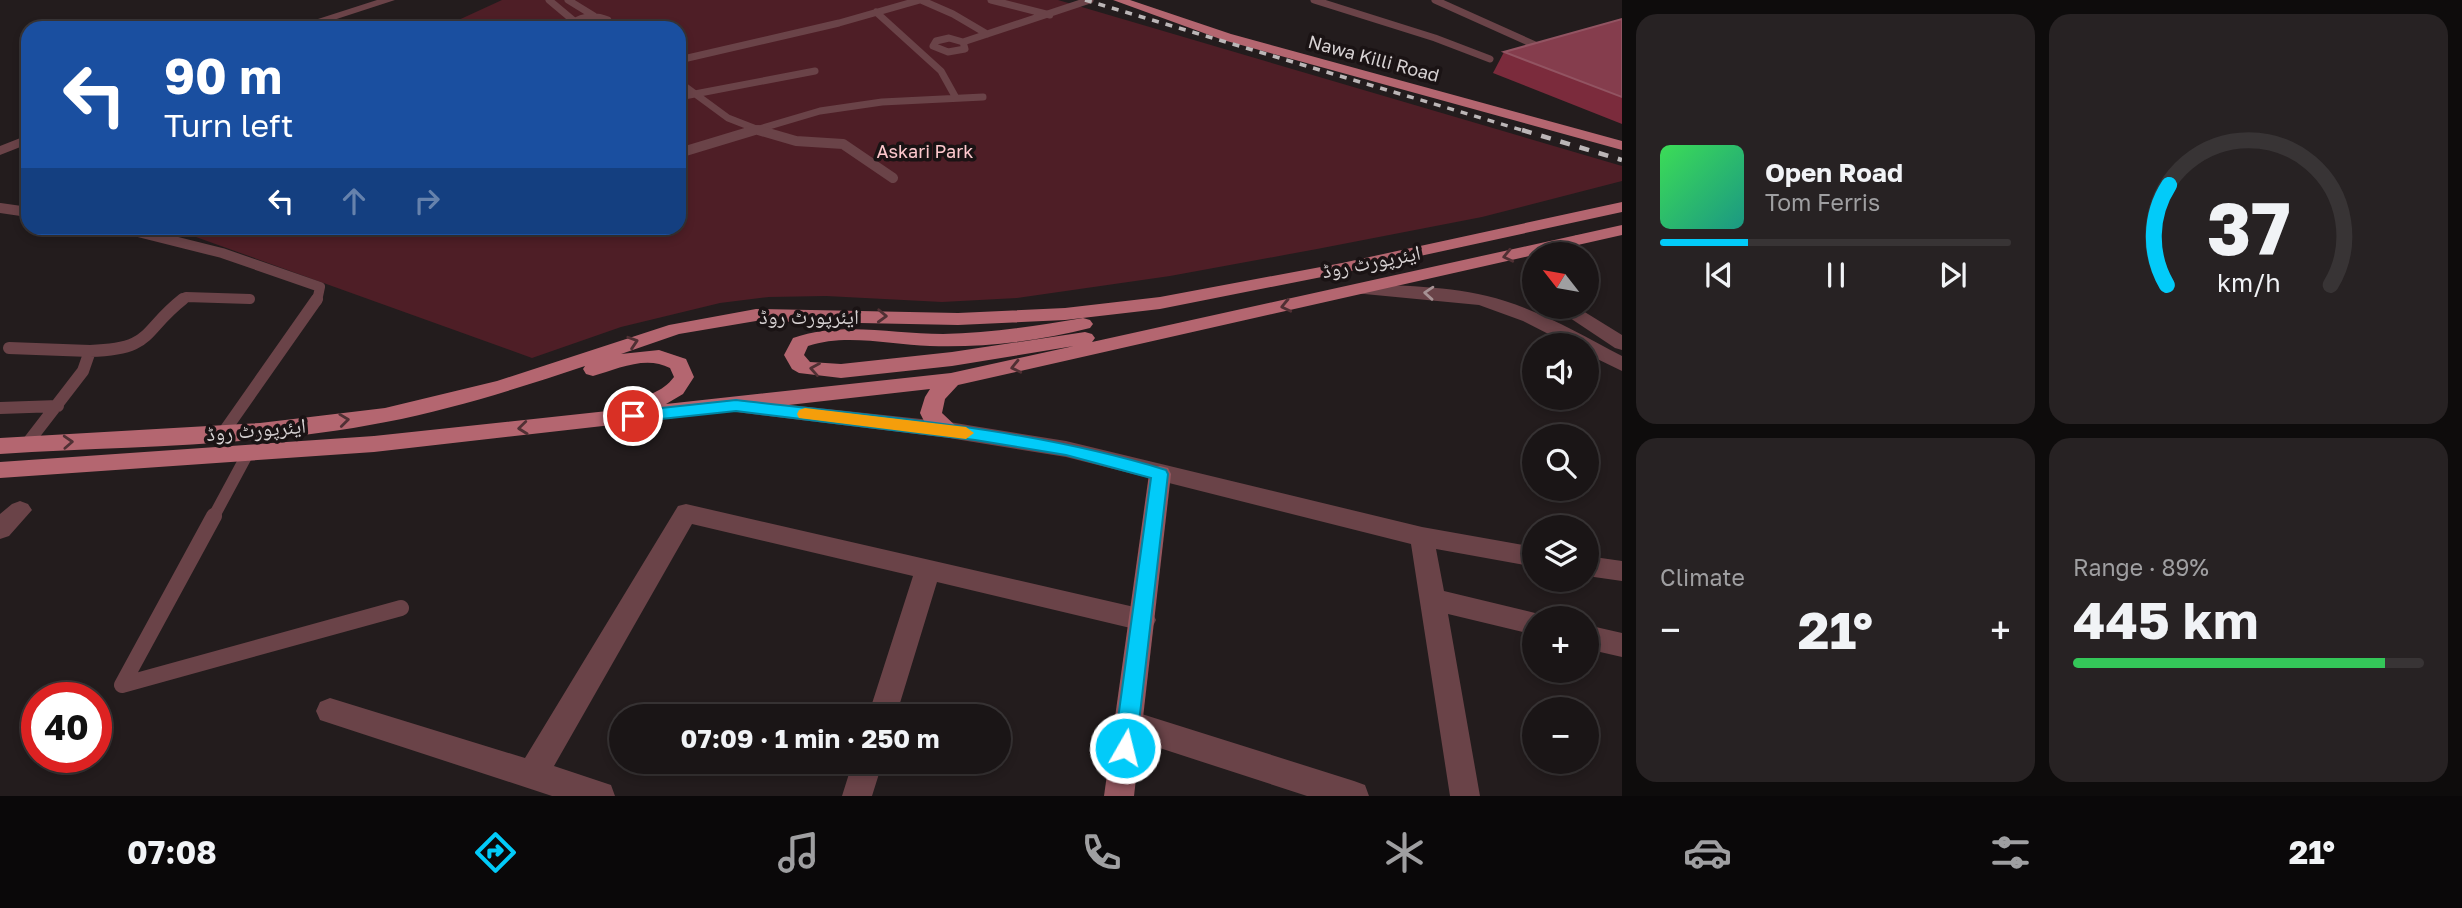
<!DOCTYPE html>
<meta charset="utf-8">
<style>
:root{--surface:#1a1516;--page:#272223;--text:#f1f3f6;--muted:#9f9fa1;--line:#383435;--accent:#02cbf9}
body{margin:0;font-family:"Golos Text","Noto Naskh Arabic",sans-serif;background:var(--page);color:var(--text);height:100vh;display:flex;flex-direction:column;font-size:26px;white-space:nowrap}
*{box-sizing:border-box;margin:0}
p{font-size:23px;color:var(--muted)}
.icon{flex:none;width:38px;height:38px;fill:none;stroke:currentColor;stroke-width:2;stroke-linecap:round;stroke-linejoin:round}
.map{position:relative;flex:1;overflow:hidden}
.sheet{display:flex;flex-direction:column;gap:14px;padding:14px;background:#0e0c0c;width:840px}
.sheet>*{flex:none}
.hud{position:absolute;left:21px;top:21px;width:665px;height:214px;border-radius:21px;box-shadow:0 4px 10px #0003,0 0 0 2px var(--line);background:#1a4fa0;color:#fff;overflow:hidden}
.needle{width:46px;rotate:301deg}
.fabs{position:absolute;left:1522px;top:242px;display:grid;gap:14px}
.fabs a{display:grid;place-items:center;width:77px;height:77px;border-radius:50%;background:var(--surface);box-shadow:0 4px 10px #0003,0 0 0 2px var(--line);font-size:35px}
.speed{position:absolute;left:21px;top:682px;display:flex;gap:14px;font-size:35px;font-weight:700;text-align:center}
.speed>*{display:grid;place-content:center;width:91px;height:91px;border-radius:50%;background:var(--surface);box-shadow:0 4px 10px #0003,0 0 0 2px var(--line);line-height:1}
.speed .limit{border:10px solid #d22;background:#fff;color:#111}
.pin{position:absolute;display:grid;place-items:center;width:60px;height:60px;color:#fff;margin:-30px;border:4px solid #fff;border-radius:50%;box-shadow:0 2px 7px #0007}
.me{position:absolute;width:77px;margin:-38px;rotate:8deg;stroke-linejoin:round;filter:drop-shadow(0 0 5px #0008)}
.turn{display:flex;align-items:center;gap:24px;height:147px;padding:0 28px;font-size:32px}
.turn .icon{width:91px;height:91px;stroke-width:2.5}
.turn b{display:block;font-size:49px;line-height:60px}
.lanes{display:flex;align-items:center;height:66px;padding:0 28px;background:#0003;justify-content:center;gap:35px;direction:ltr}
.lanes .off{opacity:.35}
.big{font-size:52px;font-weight:700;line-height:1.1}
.sheet .tile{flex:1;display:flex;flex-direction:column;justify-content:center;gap:10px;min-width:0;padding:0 24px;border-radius:21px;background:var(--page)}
.sheet .dial{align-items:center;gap:0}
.dial svg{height:182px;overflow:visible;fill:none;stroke:var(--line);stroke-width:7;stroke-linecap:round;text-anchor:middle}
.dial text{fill:var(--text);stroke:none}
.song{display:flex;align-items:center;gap:21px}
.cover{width:84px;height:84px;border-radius:10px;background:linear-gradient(135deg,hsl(130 70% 55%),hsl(170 70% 35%))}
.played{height:7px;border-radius:4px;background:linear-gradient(90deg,var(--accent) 25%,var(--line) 25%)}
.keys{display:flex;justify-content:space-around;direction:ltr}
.heat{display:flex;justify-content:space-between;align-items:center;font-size:38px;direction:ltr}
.charge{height:10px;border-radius:5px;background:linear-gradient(90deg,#34c759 89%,var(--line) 0)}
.sheet .tiles{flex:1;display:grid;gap:14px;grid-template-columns:repeat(2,1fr)}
.trip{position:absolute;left:609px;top:704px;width:402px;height:70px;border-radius:35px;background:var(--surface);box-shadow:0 4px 10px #0003,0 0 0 2px var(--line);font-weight:700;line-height:70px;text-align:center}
.menu{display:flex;height:112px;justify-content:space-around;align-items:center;background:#0a0809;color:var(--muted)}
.menu .icon{width:49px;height:49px}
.menu .on{color:var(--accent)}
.menu b{font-size:32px;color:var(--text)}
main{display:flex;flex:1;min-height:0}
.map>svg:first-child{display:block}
.green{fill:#4e1e26}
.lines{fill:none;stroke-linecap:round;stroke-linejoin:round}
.lane-far3{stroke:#6a4348;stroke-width:7}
.lane-far2{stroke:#6a4348;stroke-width:10}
.lane-far1{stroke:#6a4348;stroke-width:12}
.lane{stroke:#6a4348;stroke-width:16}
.street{fill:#6a4348;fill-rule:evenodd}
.secondary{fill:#94575f;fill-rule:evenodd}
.primary{fill:#b46670;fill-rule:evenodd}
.rail-far1{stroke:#bbb6b7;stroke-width:3.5;stroke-dasharray:7 7;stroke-linecap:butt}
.rail{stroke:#bbb6b7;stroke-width:4.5;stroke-dasharray:10 10;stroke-linecap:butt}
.wall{fill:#7b2b3c}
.building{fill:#853d4d;stroke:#925462;stroke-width:2}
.oneway{stroke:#503034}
.oneway2{stroke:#a69294}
.route{fill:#02cbf9;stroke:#0184a2;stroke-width:2}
.slow{fill:#f59e0b}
.labels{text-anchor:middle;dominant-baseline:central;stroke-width:7;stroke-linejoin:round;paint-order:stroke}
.far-street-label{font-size:18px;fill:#d7d2d3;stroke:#1a1314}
.far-park-label{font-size:18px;fill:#fdc8cd;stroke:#1a1314}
.street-label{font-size:21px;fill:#d7d2d3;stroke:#1a1314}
</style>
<main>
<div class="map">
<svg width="1622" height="796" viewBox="0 0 1622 796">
<rect width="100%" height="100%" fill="#231c1d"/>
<path class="green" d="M502 0H1058L1622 166V181L1482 217 1317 249 1170 276 1017 298 942 302 826 296 769 297 720 303 621 327 532 358 171 228H679V28H441Z"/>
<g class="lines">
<path class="lane-far3" d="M549 0 574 21
M568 0 594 16
M921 0 953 14 987 34
M991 0 1050 15
M1314 0 1435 38 1490 59
M1435 0 1535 45
M876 12 941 71 956 98
M573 28 571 24C583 15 595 15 608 20L609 23 603 28
M949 38 963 42 965 49 948 52 933 46 936 41Z
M963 42 1090 0
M679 60 839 23 920 0
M679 82 728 118 764 132
M679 97 815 71
M749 132 820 111 882 102 983 97"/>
<path class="lane-far2" d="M758 130 796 141 843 144 893 178
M679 153 755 130
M0 208 28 212
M122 228 222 253 320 287 317 301
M180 301 186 297 250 299"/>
<path class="lane-far1" d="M9 348 90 351 83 371 26 445
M90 351C154 349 141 332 183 299
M0 408 58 406
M223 433 317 299
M213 518 248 453"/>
<path class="lane" d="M214 516 122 685 401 608"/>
<path class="street" d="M377 0H395L309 28H290Z
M28 135V144L0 155V146Z
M1576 235 1585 240 1568 254H1547Z
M1360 284C1408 286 1458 286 1505 301 1546 314 1584 336 1622 356V371L1587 354V345H1570L1523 321 1479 305 1354 293 1351 289Z
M1552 306H1575L1622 335V350L1615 348Z
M735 399 949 422 1066 441 1422 527 1535 547V567L1436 549 1444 591 1535 613 1545 618H1535V635L1448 614 1480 796H1450L1411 544 1066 457 949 438 728 411 724 406 728 401Z
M20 501 28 504 32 510 9 536 0 539V514L12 504Z
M686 504 1143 609 1152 612 1156 620 1152 628 1143 631 937 582 896 716H868L913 576 692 524 554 766 611 785 615 796H552L320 720 316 711 320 702 330 698 525 758 678 506Z
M1587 556 1622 561V581L1587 576Z
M1587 625 1622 633V657L1587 649Z
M1129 710 1354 781 1365 785 1369 796H1307L1129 738 1119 734 1115 724 1119 714Z
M853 761H883L872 796H842Z"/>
<path class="secondary" d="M1160 466 1168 468 1171 474 1134 796H1104L1149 474 1152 468Z"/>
<path class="primary" d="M1113 0H1130L1231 34 1622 141V150L1223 40Z
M1622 202V212L1342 273 1160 309 1065 320 958 325 756 321 679 334 621 354 659 350 686 359 694 377 683 394 666 404 951 373 1074 346 952 366 841 378 799 373 792 369 784 355 793 338C842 321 893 334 943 334 990 333 1037 326 1083 318L1090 320 1093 324 1090 328C1040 341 982 348 930 346 892 345 846 333 808 346L804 355 810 362 841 364 952 352 1085 332 1092 334 1095 338 1092 342 1622 225V235L958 385 945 399 942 413 960 430 957 435 949 438 926 425 920 413 925 397 930 389 374 452 0 478V462L374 436 626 409 628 401C645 396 662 393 674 377L670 368C646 355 617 369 593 376L586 374 583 369 585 366C519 388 453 409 386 422 260 447 128 446 0 454V438L260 423 385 408 497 381 669 325 756 309 958 313 1065 308 1160 297 1342 263Z"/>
<path class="rail-far1" d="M1085 0 1528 132"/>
<path class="rail" d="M1522 130 1622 160"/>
</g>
<path class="wall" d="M1622 19V124L1493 73 1504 52Z"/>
<path class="building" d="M1622 19V97L1504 52Z"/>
<defs><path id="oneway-chevron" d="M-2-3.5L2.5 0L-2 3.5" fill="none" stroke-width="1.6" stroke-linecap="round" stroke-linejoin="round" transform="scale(1.75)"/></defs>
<g class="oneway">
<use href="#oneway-chevron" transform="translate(1508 256) rotate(167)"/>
<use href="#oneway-chevron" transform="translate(1286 306) rotate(167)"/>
<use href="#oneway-chevron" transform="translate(882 316) rotate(2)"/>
<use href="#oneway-chevron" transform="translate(633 342) rotate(-18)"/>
<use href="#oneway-chevron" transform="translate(1016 367) rotate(167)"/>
<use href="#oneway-chevron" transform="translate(815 369) rotate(-170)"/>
<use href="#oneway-chevron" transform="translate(344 420) rotate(-7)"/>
<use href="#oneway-chevron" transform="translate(523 428) rotate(174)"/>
<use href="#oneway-chevron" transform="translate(68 442) rotate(-3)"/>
</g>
<use class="oneway2" href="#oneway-chevron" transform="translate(1429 293) rotate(-176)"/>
<path class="route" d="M736 400C880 417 1026 427 1166 470L1168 474 1136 748 1133 756 1125 759 1117 756 1114 748 1151 478 1066 455 975 440 736 411 633 422 625 416 633 411Z"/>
<path class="slow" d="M805 408 966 427 974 433 966 439 799 418 797 414 799 410Z"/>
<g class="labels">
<g class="far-street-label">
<text transform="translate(1374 58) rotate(15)">Nawa Killi Road</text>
</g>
<g class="far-park-label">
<text x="925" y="151">Askari Park</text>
</g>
<g class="street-label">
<text transform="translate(1371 261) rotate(-11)">ایئرپورٹ روڈ</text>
<text x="809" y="316">ایئرپورٹ روڈ</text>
<text transform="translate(256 429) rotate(-5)">ایئرپورٹ روڈ</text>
</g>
</g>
</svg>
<div class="fabs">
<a><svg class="needle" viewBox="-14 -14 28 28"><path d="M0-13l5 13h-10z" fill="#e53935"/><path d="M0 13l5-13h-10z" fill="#9f9fa1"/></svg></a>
<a><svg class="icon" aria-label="sound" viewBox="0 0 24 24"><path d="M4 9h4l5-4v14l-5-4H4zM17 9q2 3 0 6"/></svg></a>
<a><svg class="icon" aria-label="search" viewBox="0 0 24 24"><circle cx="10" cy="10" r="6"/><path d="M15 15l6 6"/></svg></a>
<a><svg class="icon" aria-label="layers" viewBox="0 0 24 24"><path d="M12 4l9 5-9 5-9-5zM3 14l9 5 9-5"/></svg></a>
<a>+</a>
<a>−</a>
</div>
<div class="speed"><div class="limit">40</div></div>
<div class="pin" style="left:633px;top:416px;background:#d93025"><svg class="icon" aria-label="arrive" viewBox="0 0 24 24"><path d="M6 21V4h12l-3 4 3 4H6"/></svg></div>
<svg class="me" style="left:1125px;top:748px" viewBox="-20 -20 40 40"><circle r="17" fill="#02cbf9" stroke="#fff" stroke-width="3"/><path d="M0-11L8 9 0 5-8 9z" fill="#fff"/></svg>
<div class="trip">07:09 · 1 min · 250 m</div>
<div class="hud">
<div class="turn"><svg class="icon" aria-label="left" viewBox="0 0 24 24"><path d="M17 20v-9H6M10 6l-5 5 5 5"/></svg><div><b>90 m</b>Turn left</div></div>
<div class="lanes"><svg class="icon" aria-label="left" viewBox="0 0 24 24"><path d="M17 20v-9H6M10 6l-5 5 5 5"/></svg><svg class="icon off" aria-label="ahead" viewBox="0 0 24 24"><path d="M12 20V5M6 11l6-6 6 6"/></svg><svg class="icon off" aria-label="right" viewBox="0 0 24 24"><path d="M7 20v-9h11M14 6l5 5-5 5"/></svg></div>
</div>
</div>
<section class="sheet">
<div class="tiles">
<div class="tile">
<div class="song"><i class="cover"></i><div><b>Open Road</b><p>Tom Ferris</p></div></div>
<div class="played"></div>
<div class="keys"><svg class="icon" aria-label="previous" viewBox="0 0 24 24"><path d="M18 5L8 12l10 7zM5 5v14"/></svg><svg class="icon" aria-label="pause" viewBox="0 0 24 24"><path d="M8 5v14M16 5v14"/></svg><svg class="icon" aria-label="next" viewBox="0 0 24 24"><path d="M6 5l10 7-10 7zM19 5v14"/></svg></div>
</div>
<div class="tile dial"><svg viewBox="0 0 100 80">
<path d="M14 69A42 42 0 1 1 86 69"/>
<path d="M14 69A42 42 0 0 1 15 25" stroke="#02cbf9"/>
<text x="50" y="56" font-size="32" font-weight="700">37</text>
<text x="50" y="72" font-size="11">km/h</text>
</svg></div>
<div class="tile"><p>Climate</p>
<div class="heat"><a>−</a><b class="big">21°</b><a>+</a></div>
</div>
<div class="tile"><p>Range · 89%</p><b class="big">445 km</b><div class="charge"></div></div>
</div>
</section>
</main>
<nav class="menu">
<b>07:08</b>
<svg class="icon on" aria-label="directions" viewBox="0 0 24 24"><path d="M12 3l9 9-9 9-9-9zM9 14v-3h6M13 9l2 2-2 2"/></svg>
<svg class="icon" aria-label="music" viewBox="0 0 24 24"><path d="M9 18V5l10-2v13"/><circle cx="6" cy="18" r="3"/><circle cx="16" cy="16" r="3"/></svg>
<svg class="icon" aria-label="phone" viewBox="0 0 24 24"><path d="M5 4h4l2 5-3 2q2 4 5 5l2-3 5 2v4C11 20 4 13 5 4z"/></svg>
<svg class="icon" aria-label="climate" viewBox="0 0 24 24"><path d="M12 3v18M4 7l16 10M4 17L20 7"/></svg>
<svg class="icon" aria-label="car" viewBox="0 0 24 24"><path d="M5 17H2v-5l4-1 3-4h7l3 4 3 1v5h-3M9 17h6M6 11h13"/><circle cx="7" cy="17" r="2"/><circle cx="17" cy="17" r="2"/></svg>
<svg class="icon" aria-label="filters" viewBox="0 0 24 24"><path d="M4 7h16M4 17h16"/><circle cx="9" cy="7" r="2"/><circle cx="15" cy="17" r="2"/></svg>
<b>21°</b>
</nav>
